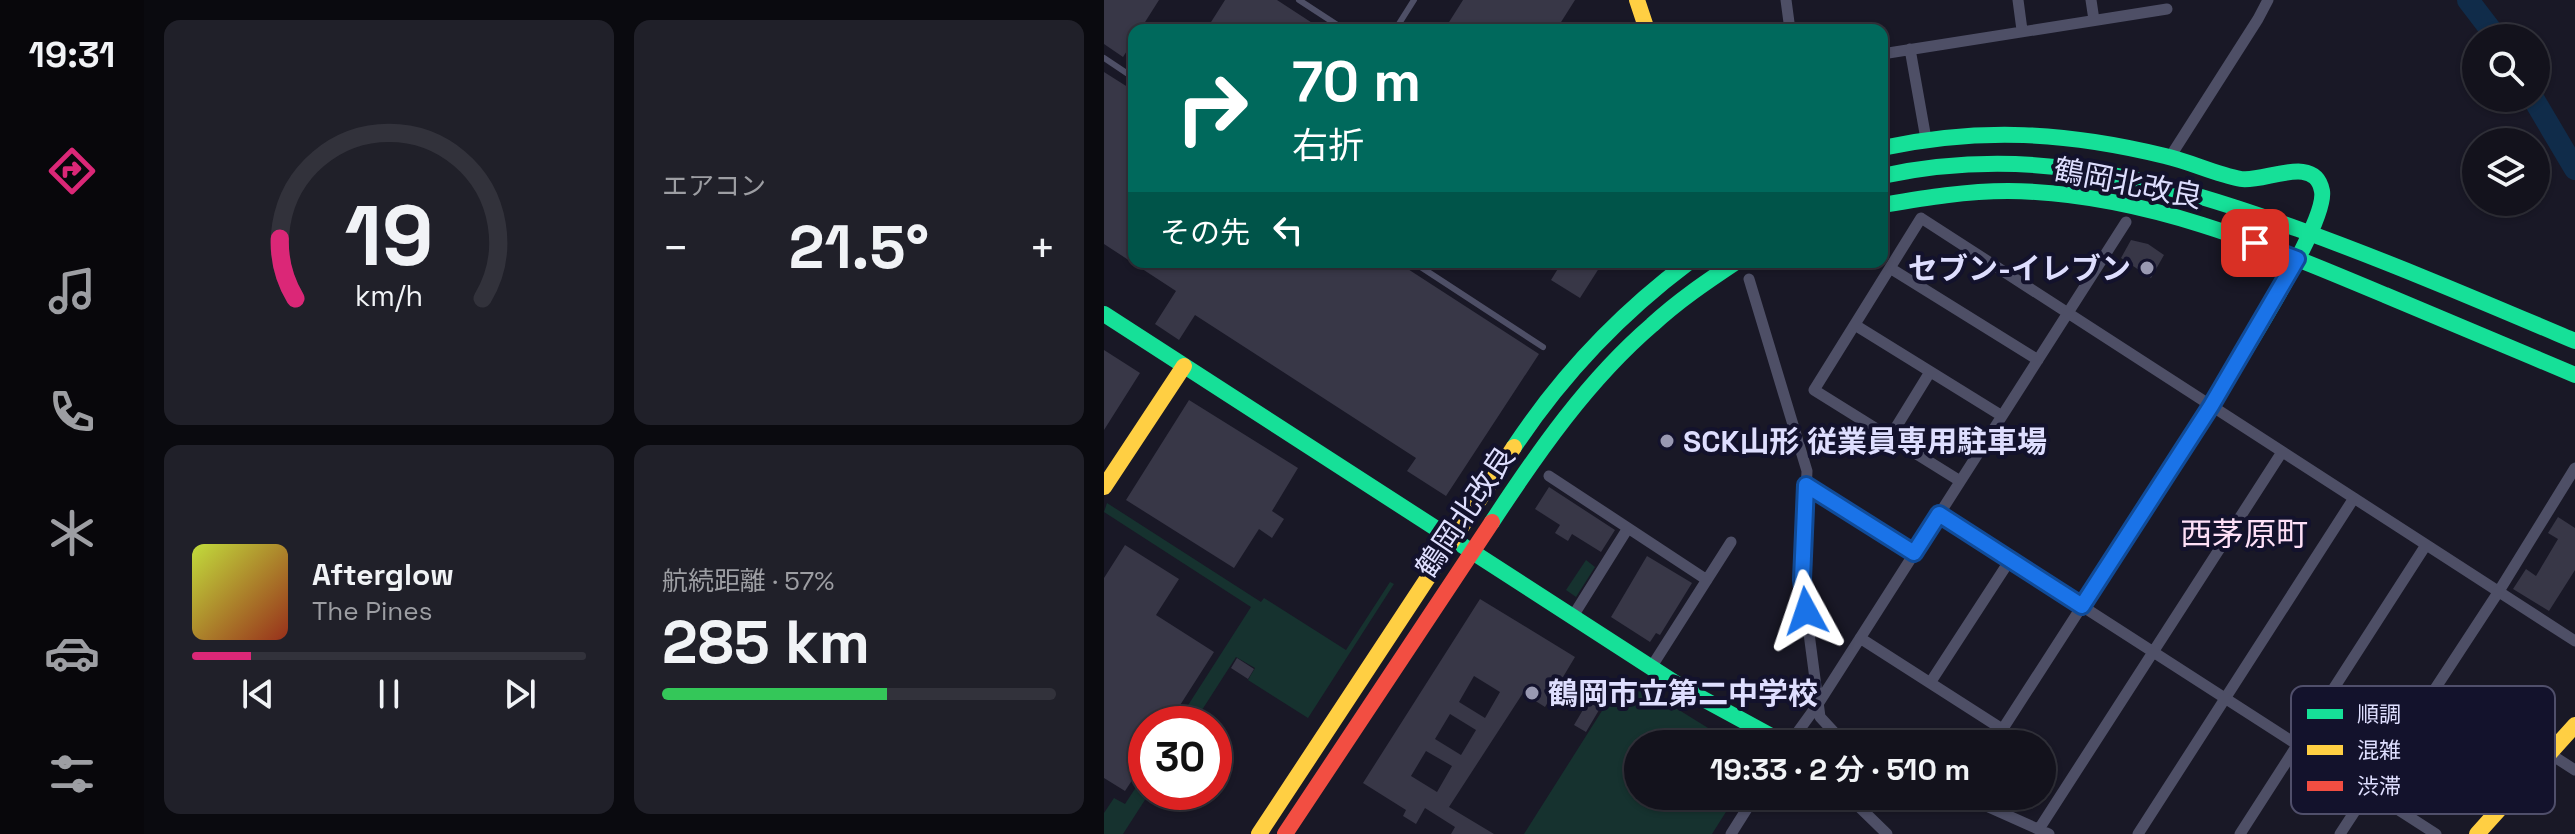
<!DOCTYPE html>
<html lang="ja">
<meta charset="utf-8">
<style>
:root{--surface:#13121c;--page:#202029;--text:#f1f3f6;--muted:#9d9ea3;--line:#32323b;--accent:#db2777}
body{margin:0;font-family:"Space Grotesk","Noto Sans JP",sans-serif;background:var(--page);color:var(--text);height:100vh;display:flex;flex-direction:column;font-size:30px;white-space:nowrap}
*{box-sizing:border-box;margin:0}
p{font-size:26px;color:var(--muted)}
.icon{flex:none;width:44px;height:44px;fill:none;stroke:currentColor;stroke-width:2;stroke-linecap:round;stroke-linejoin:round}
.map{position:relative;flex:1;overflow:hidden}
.panel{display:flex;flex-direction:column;gap:20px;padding:20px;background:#0a0a0f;width:960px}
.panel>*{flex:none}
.hud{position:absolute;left:24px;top:24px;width:760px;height:244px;border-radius:16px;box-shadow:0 2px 6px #0004,0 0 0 2px var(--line);background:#00695c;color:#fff;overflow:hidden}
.tools{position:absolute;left:1358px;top:24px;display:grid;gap:16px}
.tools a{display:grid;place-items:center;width:88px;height:88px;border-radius:50%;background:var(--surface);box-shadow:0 2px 6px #0004,0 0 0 2px var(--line);font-size:40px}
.speed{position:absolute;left:24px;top:706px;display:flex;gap:16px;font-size:40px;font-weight:700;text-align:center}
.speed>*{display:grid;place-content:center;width:104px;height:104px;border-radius:50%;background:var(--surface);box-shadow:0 2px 6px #0004,0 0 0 2px var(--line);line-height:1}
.speed .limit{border:12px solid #d22;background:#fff;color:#111}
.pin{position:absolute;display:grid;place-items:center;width:68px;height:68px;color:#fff;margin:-34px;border-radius:16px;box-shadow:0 4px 12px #0006}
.me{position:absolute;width:88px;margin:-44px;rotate:355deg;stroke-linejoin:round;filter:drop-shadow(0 0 6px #0008)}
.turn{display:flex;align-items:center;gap:28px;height:168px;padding:0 32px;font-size:36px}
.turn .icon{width:104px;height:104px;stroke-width:2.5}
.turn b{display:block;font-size:56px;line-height:68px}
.then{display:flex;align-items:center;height:76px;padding:0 32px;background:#0003;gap:16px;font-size:30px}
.big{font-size:60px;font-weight:600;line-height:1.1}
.panel .card{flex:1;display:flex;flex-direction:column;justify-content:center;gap:12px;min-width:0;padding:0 28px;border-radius:16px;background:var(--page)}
.panel .dial{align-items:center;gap:0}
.dial svg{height:208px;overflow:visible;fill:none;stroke:var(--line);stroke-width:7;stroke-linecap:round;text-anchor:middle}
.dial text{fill:var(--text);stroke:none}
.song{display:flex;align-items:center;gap:24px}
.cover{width:96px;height:96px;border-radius:12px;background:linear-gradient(135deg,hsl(70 70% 55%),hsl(10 70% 35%))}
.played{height:8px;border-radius:4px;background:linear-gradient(90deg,var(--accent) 15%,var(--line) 15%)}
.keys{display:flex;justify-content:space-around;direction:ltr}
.heat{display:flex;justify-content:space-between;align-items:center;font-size:44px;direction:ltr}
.charge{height:12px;border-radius:6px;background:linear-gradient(90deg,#34c759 57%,var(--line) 0)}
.panel .tiles{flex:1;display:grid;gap:20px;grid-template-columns:repeat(2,1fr)}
.trip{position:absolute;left:520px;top:730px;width:432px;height:80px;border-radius:40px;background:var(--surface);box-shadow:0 2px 6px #0004,0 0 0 2px var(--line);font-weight:600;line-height:80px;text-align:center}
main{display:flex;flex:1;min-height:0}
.dock{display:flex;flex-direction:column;width:144px;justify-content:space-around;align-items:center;background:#08070b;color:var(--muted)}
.dock .icon{width:56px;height:56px}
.dock .current{color:var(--accent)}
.dock b{font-size:36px;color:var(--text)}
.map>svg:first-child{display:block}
.green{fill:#16322f}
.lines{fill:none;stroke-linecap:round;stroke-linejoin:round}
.river{stroke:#102c4a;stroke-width:22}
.building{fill:#383747;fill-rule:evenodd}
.lane{stroke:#4e4f66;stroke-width:6}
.street{stroke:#4e4f66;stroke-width:11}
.fast{stroke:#16e098;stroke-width:16}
.slow{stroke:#ffcf43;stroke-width:16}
.jam{stroke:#f24e42;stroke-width:16}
.route-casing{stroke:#114b97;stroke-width:20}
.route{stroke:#1a73e8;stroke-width:14}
.poi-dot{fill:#9999b2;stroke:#13122c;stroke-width:3}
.labels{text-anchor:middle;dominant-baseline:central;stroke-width:8;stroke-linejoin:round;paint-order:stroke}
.street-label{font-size:30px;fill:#dedefe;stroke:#13122c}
.poi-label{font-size:30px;font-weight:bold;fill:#dedefe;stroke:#13122c;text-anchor:start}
.neighbourhood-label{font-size:32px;fill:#fee0f7;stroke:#13122c}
.key{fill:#13122c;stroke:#504f6b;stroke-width:2}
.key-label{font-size:22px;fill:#dedefe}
</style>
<main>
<nav class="dock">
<b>19:31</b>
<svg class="icon current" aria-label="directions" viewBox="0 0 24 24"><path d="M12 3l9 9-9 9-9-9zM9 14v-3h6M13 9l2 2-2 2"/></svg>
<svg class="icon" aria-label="music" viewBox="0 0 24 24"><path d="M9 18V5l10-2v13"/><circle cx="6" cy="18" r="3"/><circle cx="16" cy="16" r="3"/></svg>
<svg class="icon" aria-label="phone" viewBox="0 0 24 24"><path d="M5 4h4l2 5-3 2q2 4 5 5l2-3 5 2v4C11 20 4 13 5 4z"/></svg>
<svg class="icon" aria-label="climate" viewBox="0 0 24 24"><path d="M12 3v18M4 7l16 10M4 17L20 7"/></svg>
<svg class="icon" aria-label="car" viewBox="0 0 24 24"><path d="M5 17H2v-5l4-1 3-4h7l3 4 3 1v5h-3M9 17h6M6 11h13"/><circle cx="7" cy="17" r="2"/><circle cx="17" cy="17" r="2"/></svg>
<svg class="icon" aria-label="filters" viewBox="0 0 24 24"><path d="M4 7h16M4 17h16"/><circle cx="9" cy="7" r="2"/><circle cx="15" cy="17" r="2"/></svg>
</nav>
<section class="panel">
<div class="tiles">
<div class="card dial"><svg viewBox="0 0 100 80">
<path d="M14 69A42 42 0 1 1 86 69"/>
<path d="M14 69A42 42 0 0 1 8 46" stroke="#db2777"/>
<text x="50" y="56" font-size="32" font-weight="700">19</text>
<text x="50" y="72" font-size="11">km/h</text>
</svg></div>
<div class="card"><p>エアコン</p>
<div class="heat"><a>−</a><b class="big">21.5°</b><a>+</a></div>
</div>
<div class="card">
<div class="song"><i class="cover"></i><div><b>Afterglow</b><p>The Pines</p></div></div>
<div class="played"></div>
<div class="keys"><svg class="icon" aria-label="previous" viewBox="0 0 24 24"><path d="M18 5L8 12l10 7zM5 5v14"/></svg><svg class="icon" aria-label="pause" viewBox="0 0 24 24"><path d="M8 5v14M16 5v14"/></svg><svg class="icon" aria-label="next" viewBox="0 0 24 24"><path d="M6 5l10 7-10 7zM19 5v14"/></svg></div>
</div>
<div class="card"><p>航続距離 · 57%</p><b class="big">285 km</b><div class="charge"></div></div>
</div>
</section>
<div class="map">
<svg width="1471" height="834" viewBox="0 0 1471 834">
<rect width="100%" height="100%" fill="#191826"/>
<path class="green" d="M3 503 157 602 160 598 242 650 286 582 290 584 204 718 144 680 151 668 132 657 89 724H72L147 607 0 512Z
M482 560 491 567 472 597 462 590Z
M520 676 630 744H534V796H632L608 834H420Z
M42 772V792H46L19 834H0V813L10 798 21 804Z"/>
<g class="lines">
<path class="river" d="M1364 0 1393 38
M1429 98 1471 169"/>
</g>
<path class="building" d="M0 0H55L36 30H30V40L19 57 0 44Z
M121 0H173L219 30H102Z
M359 0H471L452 30H340Z
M0 72 30 91V262H293L435 354 342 496 303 471 312 458 91 315 75 340 51 324 72 291 0 244Z
M1027 240 1044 244 1060 255 1047 278 1017 258Z
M458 262H499L476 298 447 280Z
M0 350 36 373 0 430Z
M85 400 194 468 168 511 180 519 168 538 155 529 130 568 22 500Z
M445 487 511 530 497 552 468 534 464 541 451 533 456 525 431 509Z
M1454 517 1471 528V570L1445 611 1409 589 1422 569 1432 576 1454 539 1444 533Z
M21 545 75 579 52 615 110 652 64 724H42V759L21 791 0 778V578Z
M543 556 588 583 556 635 552 633 546 642 507 617Z
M376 599 471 657 441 707 419 693 345 807 390 834H347L351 827 321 808 312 824 299 816 302 810 259 783ZM370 676 396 692 381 718 355 702ZM346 714 372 730 357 755 331 739ZM322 751 348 766 333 792 307 776Z
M133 658 150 669 144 679 127 668Z
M496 681 508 688 482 732 470 725Z"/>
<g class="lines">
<path class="lane" d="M195 0 241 30
M291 30 310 0
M0 58 30 78
M309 262 439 347"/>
<path class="street" d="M682 0 686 30
M914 0 918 30
M987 0 990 20
M806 49 822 139
M778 54 1063 9
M1066 157 1154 19 1164 0
M786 268 934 360
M645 279 703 471 698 580 716 717 741 744
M751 325 898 416
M786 437 826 372
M445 476 603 580
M856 481 710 390 817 218 1471 641
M702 485 810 553
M835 514 1332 834
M469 616 524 528
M756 638 898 729
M548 666 627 542
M826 683 906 560
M685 744 714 704 1022 222
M889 744 1107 406
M1446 754 1471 770
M744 796 783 834
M860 796 945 834
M935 829 1178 452
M627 834 651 796
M1034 834 1250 498
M1136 834 1322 545
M1236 834 1395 591 1471 468"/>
<path class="fast" d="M778 148C877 127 963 132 1061 156 1087 162 1111 174 1137 179 1160 183 1211 153 1218 191 1224 223 1128 371 1107 406
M778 176C927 144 1054 179 1194 229 1288 263 1379 302 1471 341
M778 205C820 198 861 191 904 191 1036 192 1162 245 1281 295 1345 322 1408 348 1471 375
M0 314 579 688 682 744
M410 447C457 376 517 313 585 262
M388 522C434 452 484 380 548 325 574 301 602 282 632 262"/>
<path class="slow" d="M533 0 543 30
M0 487 80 366
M155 834 410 447
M1373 834 1471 725"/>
<path class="jam" d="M181 834 388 522"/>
</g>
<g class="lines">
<g class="route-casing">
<path id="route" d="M702 611 698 580 702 485 810 553 835 514 978 606 1107 406 1193 259 1151 243"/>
</g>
<use href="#route" class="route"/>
</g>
<g class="poi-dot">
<circle cx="1043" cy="268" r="8"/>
<circle cx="563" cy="441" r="8"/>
<circle cx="428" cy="693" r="8"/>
</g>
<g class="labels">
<g class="street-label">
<text transform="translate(1024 183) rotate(11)">鶴岡北改良</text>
<text transform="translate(361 512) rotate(-56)">鶴岡北改良</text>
</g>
<g class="poi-label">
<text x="1027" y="268" text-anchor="end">セブン-イレブン</text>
<text x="579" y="441">SCK山形 従業員専用駐車場</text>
<text x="444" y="693">鶴岡市立第二中学校</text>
</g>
<g class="neighbourhood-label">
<text x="1140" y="534">西茅原町</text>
</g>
</g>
<rect x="1187" y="686" width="264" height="128" rx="12" class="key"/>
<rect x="1203" y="709" width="36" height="10" fill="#16e098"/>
<rect x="1203" y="745" width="36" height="10" fill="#ffcf43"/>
<rect x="1203" y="781" width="36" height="10" fill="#f24e42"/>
<g class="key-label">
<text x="1253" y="722">順調</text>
<text x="1253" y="758">混雑</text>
<text x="1253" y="794">渋滞</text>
</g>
</svg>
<div class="tools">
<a><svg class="icon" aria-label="search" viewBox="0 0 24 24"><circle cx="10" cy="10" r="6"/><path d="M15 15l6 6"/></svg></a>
<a><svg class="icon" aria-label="layers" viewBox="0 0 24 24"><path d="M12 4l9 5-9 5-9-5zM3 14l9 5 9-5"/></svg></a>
</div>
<div class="speed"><div class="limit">30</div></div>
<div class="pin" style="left:1151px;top:243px;background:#d93025"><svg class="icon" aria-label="arrive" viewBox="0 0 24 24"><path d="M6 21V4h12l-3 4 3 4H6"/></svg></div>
<svg class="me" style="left:702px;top:611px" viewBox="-20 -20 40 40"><path d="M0-17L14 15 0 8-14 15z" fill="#1a73e8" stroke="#fff" stroke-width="4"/></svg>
<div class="trip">19:33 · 2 分 · 510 m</div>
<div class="hud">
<div class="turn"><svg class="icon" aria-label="right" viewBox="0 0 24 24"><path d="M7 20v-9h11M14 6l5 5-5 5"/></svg><div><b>70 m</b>右折</div></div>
<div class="then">その先<svg class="icon" aria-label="left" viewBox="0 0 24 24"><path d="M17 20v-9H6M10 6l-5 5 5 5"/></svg></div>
</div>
</div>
</main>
